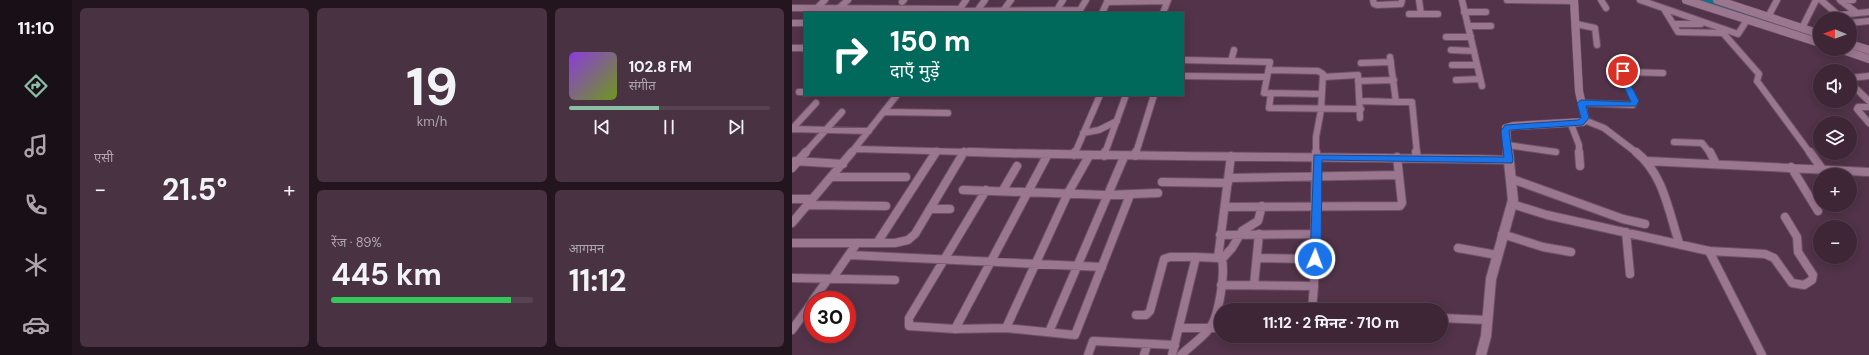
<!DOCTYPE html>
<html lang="hi">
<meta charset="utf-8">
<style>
:root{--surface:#3e2637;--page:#493242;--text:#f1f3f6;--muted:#ada5ad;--line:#574352;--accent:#8abfa5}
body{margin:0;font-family:"DM Sans","Noto Sans Devanagari",sans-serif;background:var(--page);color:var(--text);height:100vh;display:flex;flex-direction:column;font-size:15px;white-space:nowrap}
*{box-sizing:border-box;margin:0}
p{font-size:13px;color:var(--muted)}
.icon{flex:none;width:22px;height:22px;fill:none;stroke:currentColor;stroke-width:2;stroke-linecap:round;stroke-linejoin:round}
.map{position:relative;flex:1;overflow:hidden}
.side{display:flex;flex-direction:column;gap:8px;padding:8px;background:#22151e;width:720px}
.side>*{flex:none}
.banner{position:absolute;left:12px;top:12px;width:380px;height:84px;border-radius:0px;box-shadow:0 2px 10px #0003,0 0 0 1px var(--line);background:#00695c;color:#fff;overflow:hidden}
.needle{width:26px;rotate:271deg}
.controls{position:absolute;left:1021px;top:12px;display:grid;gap:8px}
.controls a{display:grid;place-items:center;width:44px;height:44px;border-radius:50%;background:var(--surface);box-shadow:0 2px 10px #0003,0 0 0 1px var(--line);font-size:20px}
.speed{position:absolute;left:12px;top:291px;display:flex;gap:8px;font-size:20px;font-weight:700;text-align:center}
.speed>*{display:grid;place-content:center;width:52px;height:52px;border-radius:50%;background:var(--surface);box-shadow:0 2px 10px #0003,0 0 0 1px var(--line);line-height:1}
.speed .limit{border:6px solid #d22;background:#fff;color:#111}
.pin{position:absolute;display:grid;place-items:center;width:34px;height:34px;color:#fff;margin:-17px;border:2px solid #fff;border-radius:50%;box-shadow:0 1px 4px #0007}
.me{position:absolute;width:44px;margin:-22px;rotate:2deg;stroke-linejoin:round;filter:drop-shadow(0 0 3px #0008)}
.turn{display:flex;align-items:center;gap:14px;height:84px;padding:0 20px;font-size:18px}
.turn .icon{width:52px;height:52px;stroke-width:2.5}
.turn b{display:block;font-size:28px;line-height:34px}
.big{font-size:30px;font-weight:700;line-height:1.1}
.side .card{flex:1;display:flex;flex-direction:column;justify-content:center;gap:6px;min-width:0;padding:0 14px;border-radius:6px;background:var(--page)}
.side .dial{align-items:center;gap:0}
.dial b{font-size:52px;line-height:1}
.song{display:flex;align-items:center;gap:12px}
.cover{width:48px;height:48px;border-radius:6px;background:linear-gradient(135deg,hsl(270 70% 55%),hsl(80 70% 35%))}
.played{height:4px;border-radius:2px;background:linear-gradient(90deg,var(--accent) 45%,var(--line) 45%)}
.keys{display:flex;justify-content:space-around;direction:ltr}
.heat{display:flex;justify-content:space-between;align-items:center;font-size:22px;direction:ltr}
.charge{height:6px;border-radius:3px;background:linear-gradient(90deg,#34c759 89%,var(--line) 0)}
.side .tiles{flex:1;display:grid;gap:8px;grid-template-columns:repeat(3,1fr)}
.card:first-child{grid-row:span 2}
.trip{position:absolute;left:422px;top:303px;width:234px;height:40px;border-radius:20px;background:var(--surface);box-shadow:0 2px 10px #0003,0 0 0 1px var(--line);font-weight:700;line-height:40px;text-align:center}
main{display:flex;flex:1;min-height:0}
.tab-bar{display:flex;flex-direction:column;width:72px;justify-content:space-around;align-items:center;background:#190f16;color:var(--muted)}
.tab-bar .icon{width:28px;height:28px}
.tab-bar .active{color:var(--accent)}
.tab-bar b{font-size:18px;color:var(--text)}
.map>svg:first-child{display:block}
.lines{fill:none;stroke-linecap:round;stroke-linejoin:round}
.canal{stroke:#06758d;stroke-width:5}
.street-far1-casing{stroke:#6c5164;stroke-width:8}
.street-casing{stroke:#6c5164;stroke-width:10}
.secondary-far1-casing{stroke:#6c5164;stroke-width:9}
.secondary-casing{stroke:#6c5164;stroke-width:12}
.street-far1{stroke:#9a768f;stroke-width:6}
.street{stroke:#9a768f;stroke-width:8}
.secondary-far1{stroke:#9a768f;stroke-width:8}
.secondary{stroke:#9a768f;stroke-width:10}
.route{fill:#1a73e8;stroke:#114b97}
</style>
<main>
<nav class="tab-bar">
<b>11:10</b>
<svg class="icon active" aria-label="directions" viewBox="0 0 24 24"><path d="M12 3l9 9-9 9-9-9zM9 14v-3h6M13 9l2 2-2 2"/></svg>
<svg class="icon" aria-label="music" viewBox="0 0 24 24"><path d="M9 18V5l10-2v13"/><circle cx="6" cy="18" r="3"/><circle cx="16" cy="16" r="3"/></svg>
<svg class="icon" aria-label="phone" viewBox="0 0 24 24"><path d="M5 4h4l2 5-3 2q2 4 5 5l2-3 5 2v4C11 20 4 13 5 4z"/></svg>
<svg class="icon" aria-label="climate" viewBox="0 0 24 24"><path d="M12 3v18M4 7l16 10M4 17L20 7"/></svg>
<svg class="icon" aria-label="car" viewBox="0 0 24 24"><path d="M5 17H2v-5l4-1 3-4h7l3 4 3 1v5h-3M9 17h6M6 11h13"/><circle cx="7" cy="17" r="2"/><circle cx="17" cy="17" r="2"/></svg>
</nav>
<section class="side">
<div class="tiles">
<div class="card"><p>एसी</p>
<div class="heat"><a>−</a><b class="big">21.5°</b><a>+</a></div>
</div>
<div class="card dial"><b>19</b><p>km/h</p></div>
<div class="card">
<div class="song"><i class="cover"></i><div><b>102.8 FM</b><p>संगीत</p></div></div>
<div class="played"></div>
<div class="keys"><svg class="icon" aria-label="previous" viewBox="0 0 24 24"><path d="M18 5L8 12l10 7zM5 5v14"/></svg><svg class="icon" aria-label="pause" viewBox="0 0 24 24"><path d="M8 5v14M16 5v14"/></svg><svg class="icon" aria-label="next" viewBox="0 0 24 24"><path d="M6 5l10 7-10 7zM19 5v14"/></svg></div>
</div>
<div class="card"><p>रेंज · 89%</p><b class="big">445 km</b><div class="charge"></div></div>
<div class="card"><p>आगमन</p><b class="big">11:12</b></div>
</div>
</section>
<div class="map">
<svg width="1077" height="355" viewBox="0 0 1077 355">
<rect width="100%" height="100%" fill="#523349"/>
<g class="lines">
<path class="canal" d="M912 0 1028 39"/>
<g class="street-far1-casing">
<path id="street-far1" d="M581 0 582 4 585 5 609 4 610 0
M627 0 629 14
M670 0 690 86
M715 0 782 1
M809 0 814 8
M848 0 946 34 955 20
M1029 0 1046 15 1077 12
M1048 0 1065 13
M1049 1 1061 0
M110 2 112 0
M315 2 375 1
M0 8 167 9
M25 8 33 0
M47 8 56 0
M872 9 886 32 931 33 967 74 965 81 1018 153
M288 10 294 0
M166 11 288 10 287 13
M185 11 193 0
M211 11 219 0
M672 12H694
M165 13 174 0
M263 13 271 0
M310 13 316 0
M371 13 376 0
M617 14H646
M976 17 985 0
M0 23H13
M1058 23 1077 21
M784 24 803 28 805 45
M882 24H909
M676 26H699
M1010 28 1024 0
M654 37H679
M0 48H13
M659 50 682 51
M391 60 478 62 472 93 530 94
M439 61 442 50
M569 63 599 62
M660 65H685
M478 70 526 71 531 74 529 110 524 137V153
M391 76 475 77
M531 77 566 75 568 118
M1058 78 1077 76
M664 80 688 79
M566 81 602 80
M1058 83 1077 101
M7 92H13
M479 93 477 108 569 109
M568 101 604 102 598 57
M604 102H620L625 153
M789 103 841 105 843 101 829 74 830 72 871 73
M1077 107H1066L1065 109 1077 123
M92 112 156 113
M792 120 812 128 845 153
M779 124 787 145V153
M0 129 77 131
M0 129 24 103
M291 133 307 130 325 121
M882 142 910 143 918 153
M715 145 764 152
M63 149 211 153
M13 153 50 112
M59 153 105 95
M143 153 145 151
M171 153 172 152
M283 153 308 95
M313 153 334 95
M344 153 362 95"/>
</g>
<g class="street-casing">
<path id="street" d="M177 152C357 158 537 156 717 160
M624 152 625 158
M787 152 788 166
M844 152C871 173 877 212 887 243
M918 152 924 164
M1018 152 1030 169
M282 155 283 152
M312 156 313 152
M343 156 344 152
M3 161 51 164
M855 161 1077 172
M999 167 1026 211
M0 168 14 152
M40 177H114
M437 178 607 175
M720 179 831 219 853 224
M370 182 436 183
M171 190 314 195 366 193
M194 190 117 318V326L163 329 214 328 283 335 338 195
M211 190 225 166
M0 199H20
M720 204 755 215 917 251 973 254 982 258 1000 283 1012 285 1020 280 1021 275 1006 252 1005 237 993 217
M15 205 94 206
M433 207 608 206 610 203 605 157
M138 209H158
M0 223 60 152
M834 232 838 274
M710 234 751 247 779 252
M428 235 524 234
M0 243H103L116 240 123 234 172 152
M85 243 144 152
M666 248 705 255
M917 251 970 355
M58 255 310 267
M465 258 523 259
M430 259 440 248 450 231 466 221 470 206
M0 278 103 280
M40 279 65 243
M429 285 522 286 524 152
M462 285 467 234
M21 300 36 279
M520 310 522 286
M344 315H354L358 311 372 259 378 257H404
M649 318 695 320
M214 328 276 193 297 156
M387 328H429
M163 329 256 154
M0 330 21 301
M257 332 332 157
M296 355 301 341 383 345
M352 355 355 345
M380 355 404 257 426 258 439 156
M389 355C398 346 409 339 417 329 427 317 433 275 430 259L426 258"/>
</g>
<g class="secondary-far1-casing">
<path id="secondary-far1" d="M894 0 1028 43
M925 0 1028 34
M1058 44 1077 50
M1048 49 1077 59
M716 153 714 128 721 126 791 122 793 118 787 91 782 0"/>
</g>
<g class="secondary-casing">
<path id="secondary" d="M689 355 694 336 699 279 721 200 716 152"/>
</g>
<use href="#street-far1" class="street-far1"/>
<use href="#street" class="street"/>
<use href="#secondary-far1" class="secondary-far1"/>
<use href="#secondary" class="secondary"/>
</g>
<path class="route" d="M831 69 835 71 833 74 847 101 844 106H794L797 118 791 125 718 130 717 131 721 160 720 163 530 160 529 259 527 262H520L518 259 522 155 712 157 709 131 713 125 786 120 789 118 785 103 789 100 839 102 826 74Z"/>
</svg>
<div class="controls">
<a><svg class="needle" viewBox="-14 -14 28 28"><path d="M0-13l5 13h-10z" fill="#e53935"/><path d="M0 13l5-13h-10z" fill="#ada5ad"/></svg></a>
<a><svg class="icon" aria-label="sound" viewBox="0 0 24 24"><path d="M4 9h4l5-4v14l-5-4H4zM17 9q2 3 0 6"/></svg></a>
<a><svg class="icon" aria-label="layers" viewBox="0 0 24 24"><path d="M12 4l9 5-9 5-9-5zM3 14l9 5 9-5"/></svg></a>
<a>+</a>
<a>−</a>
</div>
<div class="speed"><div class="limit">30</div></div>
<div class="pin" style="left:831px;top:71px;background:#d93025"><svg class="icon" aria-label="arrive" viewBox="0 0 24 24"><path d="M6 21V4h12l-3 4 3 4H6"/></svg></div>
<svg class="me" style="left:523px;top:259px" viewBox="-20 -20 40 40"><circle r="17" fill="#1a73e8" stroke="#fff" stroke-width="3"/><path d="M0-11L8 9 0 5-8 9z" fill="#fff"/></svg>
<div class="trip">11:12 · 2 मिनट · 710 m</div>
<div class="banner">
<div class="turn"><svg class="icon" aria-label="right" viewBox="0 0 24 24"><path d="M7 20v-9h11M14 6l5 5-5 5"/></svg><div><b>150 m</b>दाएँ मुड़ें</div></div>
</div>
</div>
</main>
